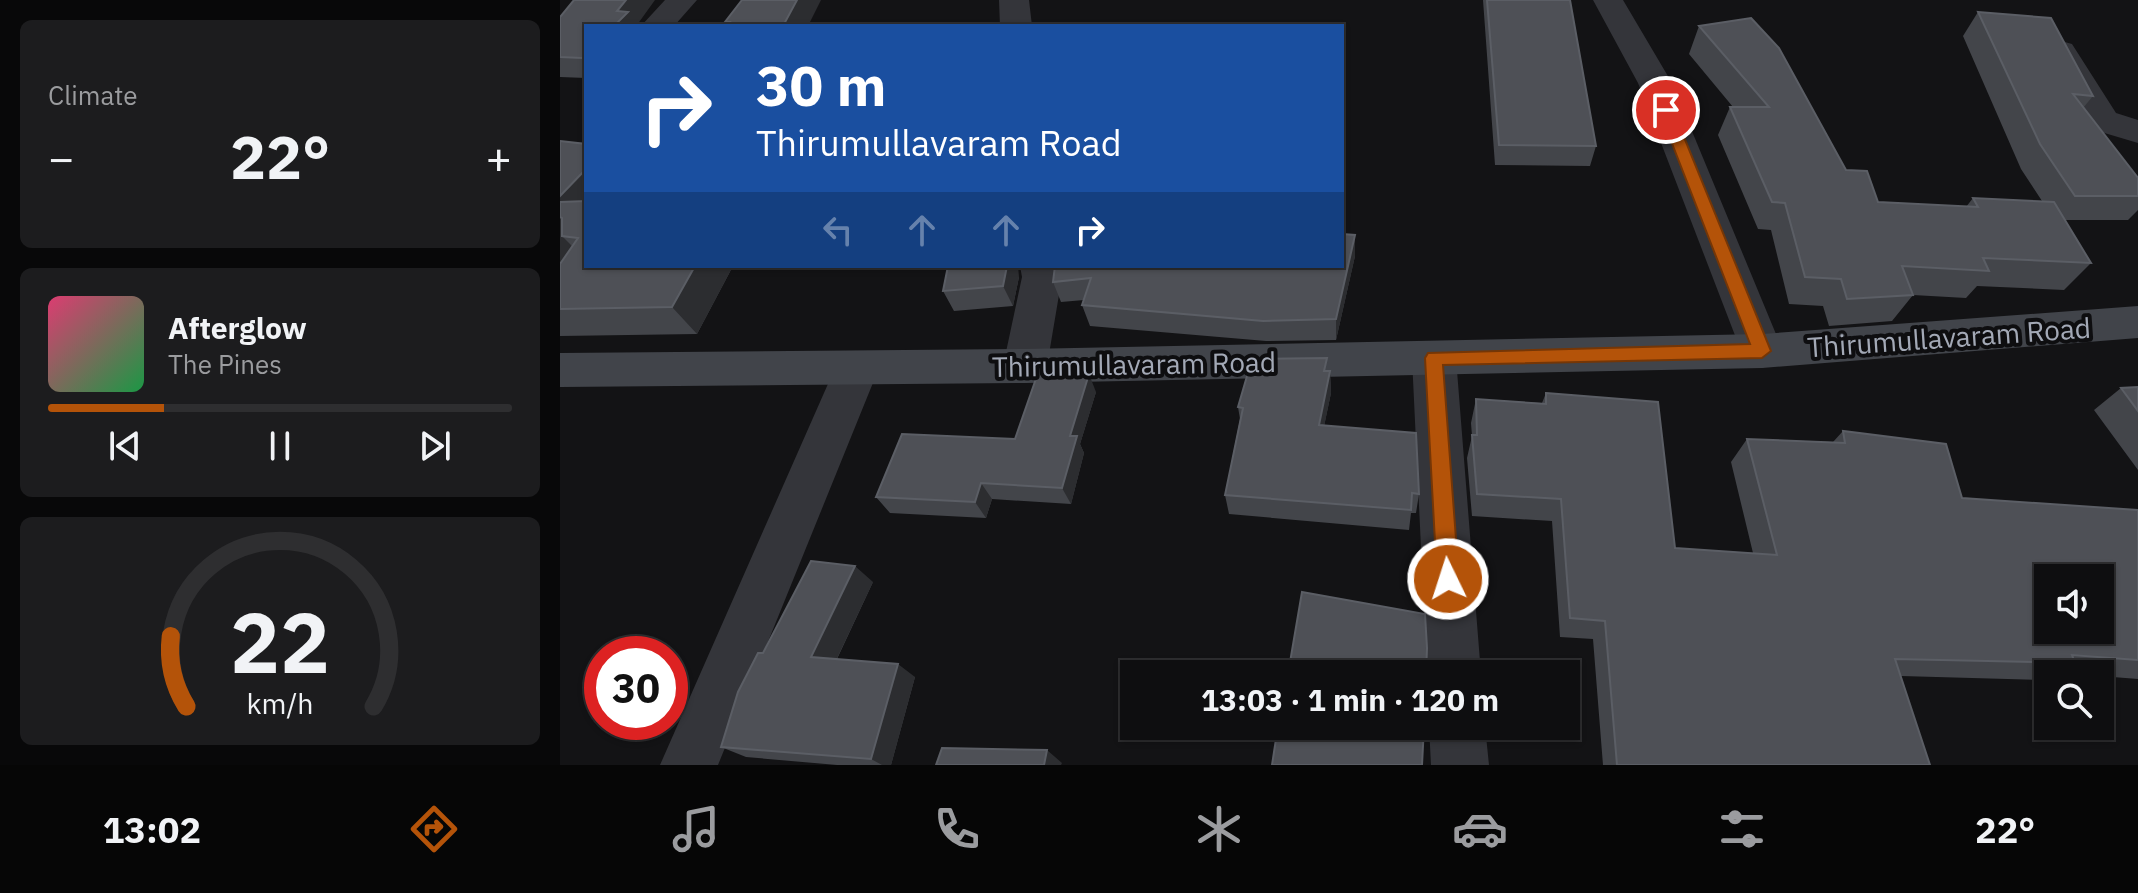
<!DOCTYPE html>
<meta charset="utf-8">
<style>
:root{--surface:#0e0e10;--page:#1c1c1e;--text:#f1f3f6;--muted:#9b9c9f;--line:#2e2e30;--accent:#b45309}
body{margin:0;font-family:"IBM Plex Sans",sans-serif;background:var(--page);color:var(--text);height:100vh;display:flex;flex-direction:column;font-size:30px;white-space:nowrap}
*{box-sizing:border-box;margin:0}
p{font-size:26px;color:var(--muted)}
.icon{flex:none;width:44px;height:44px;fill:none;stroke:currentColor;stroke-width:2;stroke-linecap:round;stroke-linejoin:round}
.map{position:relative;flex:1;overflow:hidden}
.details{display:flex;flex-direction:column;gap:20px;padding:20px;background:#080809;width:560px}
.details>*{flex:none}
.hud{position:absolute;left:24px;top:24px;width:760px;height:244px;border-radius:0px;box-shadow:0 2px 6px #0004,0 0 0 2px var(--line);background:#1a4fa0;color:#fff;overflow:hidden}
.buttons{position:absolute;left:1474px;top:564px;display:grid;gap:16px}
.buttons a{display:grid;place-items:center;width:80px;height:80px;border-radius:0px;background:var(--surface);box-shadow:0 2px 6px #0004,0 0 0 2px var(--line);font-size:40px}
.speed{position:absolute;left:24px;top:636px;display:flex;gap:16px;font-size:40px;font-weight:700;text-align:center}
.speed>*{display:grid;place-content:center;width:104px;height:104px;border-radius:50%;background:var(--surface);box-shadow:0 2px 6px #0004,0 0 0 2px var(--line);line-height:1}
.speed .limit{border:12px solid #d22;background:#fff;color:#111}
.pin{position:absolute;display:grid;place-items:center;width:68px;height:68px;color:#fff;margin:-34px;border:4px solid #fff;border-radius:50%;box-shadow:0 2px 8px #0007}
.me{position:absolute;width:88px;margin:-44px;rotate:356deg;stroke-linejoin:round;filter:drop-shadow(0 0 6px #0008)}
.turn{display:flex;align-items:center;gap:28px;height:168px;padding:0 40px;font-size:36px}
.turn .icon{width:104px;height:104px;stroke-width:2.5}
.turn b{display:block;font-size:56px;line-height:68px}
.lanes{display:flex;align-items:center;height:76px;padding:0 40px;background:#0003;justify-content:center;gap:40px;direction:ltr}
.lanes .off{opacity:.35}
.big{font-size:60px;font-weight:700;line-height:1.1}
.details .tile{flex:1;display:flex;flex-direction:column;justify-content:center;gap:12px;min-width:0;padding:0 28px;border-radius:12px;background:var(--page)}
.details .dial{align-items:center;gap:0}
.dial svg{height:208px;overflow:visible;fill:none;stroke:var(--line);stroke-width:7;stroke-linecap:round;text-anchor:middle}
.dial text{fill:var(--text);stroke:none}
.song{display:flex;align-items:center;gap:24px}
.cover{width:96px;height:96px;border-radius:12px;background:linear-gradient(135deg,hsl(340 70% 55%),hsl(140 70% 35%))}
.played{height:8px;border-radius:4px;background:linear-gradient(90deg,var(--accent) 25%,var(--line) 25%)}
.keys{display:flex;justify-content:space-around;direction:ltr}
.heat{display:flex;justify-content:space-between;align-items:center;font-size:44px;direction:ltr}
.trip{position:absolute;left:560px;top:660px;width:460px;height:80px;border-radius:0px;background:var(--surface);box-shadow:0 2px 6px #0004,0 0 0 2px var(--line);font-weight:700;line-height:80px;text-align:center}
.tab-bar{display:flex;height:128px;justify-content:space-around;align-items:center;background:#060606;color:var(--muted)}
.tab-bar .icon{width:56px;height:56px}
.tab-bar .active{color:var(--accent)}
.tab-bar b{font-size:36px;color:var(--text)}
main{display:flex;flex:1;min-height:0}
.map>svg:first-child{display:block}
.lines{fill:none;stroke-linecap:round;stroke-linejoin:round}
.street{fill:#34353a;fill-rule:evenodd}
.secondary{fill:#41444a;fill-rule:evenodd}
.wall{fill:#43454a}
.shaded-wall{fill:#2c2d30}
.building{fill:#4e5056;stroke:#5b5e65;stroke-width:2;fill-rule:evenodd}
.route{fill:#b45309;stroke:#753606;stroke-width:2}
.labels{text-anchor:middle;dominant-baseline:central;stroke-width:8;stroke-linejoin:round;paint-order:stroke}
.street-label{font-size:28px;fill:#a3a9b6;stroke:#0e0e10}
</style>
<main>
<section class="details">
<div class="tile"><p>Climate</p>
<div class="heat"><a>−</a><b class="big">22°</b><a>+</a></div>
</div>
<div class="tile">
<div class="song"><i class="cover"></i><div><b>Afterglow</b><p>The Pines</p></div></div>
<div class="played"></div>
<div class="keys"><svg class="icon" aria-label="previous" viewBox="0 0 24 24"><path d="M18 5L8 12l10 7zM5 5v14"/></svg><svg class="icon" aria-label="pause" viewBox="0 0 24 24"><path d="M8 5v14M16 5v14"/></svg><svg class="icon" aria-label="next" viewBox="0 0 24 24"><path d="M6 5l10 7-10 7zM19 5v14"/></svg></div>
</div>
<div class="tile dial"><svg viewBox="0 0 100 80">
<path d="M14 69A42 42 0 1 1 86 69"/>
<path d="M14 69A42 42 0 0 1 8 42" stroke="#b45309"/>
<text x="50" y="56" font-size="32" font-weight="700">22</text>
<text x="50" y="72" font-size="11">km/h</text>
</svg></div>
</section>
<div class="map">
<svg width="1578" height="765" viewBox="0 0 1578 765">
<rect width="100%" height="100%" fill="#131315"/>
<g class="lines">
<path class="street" d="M105 0H137L114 26H81Z
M439 0H469L472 26H440Z
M1033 0H1063L1112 83 1223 351 1217 363 1202 368 1187 363 1181 351 1078 83Z
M1501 41 1512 44 1556 113 1578 120V143L1531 129 1485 51 1490 44Z
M460 266H500L502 277 487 366 480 378 465 383 450 378 443 366 462 277Z
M874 341 889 346 896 358 921 674H867L852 358 859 346Z
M297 351 312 356 319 368 158 765H100L275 368 282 356Z
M869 726H925L929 765H871Z"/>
<path class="secondary" d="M1578 306V338L1202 368 465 383 0 387V353L465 349 1202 334Z"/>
</g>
<path class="wall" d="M923 0H1010L1036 146 1030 166 935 165Z
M1418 12 1533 96 1523 108 1578 178V210L1568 220H1505L1531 263 1504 290 1417 286 1406 298 1353 295 1332 321 1269 326 1263 306 1229 304 1211 230 1198 229 1158 135 1170 107H1173L1129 54 1139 26 1318 202 1406 207 1413 198 1482 201 1461 169 1403 36Z
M0 17 77 25 78 26H26V78L0 77Z
M0 141 26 266H173L137 334 0 336Z
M795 235V256L776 340 706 341 530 326 522 305 524 300 501 302 493 282Z
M459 277 453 306 394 311 383 291Z
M767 371H770L771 393 764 426 859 494 856 513H851L849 530 669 514 665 495 680 419 678 407Z
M1578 387V470L1534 410 1561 388Z
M536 392 520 444 524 453 511 504 432 499 426 518 330 513 316 497 455 439Z
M986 393 1115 548 1193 553 1171 462 1187 439 1273 442 1283 431 1402 498 1578 510V679L1540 676V674L1495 673 1488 674V676L1481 680 1341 676 1370 765H1043L1033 639 1000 637 992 521 912 516 907 458 912 436 911 423 916 399 982 403Z
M313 582 277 659 355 677 331 765H277L186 757 161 747 203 653Z"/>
<path class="shaded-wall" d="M66 0H95L77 25 78 26H54L57 11Z
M237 0H261L248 26H223Z
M26 169V224L0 208V196Z
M0 218 25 243 18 238 2 236 16 250 0 276Z
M795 235V256L776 340V319Z
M135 266H173L137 334 112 307Z
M447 266H458L459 277 453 306 443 286Z
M770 371 771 393 760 446 759 425Z
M529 374 536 392 520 444 524 453 511 504 502 488 510 436Z
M421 483 432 499 426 518 415 502Z
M295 566 313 582 271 671 251 657Z
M338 664 355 677 331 765H322L311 759Z
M487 750 502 763 501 765H484Z"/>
<path class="building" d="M14 0H66L57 11 68 12 54 26H26V54L22 58 0 57V17Z
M182 0H237L223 26H168L170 22H165Z
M927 0H1010L1036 146 939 145Z
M1418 12 1491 18 1533 96 1513 94 1578 178V196H1515L1480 144Z
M1191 18 1219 48 1286 170 1307 171 1318 202 1418 207 1413 198 1494 202 1531 263 1423 258 1429 271 1342 266 1353 295 1287 299 1281 279 1245 277 1225 203 1212 202 1170 107H1209L1139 26Z
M0 141 26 144V169L0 196Z
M26 201V266H135L112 307 0 309V264L18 238 2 236V218L0 217V202Z
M782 234 795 235 776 319 703 321 522 305 531 278 493 282 495 266H782Z
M388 266H447L443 286 383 291Z
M767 358 764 371H770L759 425 856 433 859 494 852 493 851 510 665 495 683 408 678 407 692 359Z
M479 370 529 374 510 436H517L502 488 421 483 415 502 316 497 342 434 455 439Z
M1578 387V411L1561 388Z
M986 393 1098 402 1115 548 1217 555 1187 439 1285 443 1283 431 1386 444 1402 498 1578 510V660L1512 655 1515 663 1335 659 1370 765H1057L1045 621 1010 618 1001 499 917 494 912 435H917L916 399 986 404ZM1488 578H1540V630H1488Z
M251 561 295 566 251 657 338 664 311 759 161 747 178 692 198 653H203Z
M742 592 865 614 867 648 866 674H728Z
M718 726H864L862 765H712Z
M382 748 487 750 484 765H376Z"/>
<path class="route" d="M1106 106 1113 110 1211 351 1202 358 883 365 899 579 895 586 888 589 881 586 877 579 865 358 868 353 1190 344 1099 110Z"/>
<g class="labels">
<g class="street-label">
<text transform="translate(1389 337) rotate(-4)">Thirumullavaram Road</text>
<text transform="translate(574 364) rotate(-1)">Thirumullavaram Road</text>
</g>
</g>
</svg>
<div class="buttons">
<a><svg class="icon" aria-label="sound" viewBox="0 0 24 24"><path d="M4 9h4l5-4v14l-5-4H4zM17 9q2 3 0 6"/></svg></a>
<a><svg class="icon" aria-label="search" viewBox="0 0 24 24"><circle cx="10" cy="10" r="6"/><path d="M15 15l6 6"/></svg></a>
</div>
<div class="speed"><div class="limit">30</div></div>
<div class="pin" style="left:1106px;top:110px;background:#d93025"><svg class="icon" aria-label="arrive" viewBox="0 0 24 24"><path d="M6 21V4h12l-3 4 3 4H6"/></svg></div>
<svg class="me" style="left:888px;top:579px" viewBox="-20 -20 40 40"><circle r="17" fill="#b45309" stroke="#fff" stroke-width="3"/><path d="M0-11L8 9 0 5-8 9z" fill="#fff"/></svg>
<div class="trip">13:03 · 1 min · 120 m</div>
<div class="hud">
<div class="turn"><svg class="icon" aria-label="right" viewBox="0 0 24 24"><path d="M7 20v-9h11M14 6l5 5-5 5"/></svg><div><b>30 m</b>Thirumullavaram Road</div></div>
<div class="lanes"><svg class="icon off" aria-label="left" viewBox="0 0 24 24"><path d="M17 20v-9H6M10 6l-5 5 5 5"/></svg><svg class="icon off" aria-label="ahead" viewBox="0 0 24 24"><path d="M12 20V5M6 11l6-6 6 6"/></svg><svg class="icon off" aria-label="ahead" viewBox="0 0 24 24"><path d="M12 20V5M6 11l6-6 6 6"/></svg><svg class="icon" aria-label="right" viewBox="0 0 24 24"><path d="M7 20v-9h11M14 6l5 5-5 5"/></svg></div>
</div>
</div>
</main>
<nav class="tab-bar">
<b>13:02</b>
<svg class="icon active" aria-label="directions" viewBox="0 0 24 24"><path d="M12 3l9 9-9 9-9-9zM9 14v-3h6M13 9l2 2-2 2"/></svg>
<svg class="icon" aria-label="music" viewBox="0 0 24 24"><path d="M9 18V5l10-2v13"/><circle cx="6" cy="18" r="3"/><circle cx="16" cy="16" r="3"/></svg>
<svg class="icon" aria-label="phone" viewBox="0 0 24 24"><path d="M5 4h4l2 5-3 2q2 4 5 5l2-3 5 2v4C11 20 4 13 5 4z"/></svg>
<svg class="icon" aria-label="climate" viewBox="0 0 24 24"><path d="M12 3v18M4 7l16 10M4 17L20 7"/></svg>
<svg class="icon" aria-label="car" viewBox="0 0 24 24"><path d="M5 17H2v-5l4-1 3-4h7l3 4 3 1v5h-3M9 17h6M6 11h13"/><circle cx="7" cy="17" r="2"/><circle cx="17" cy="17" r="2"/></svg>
<svg class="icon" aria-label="filters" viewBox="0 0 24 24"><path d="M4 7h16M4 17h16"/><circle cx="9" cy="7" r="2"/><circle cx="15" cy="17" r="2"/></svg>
<b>22°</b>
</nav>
